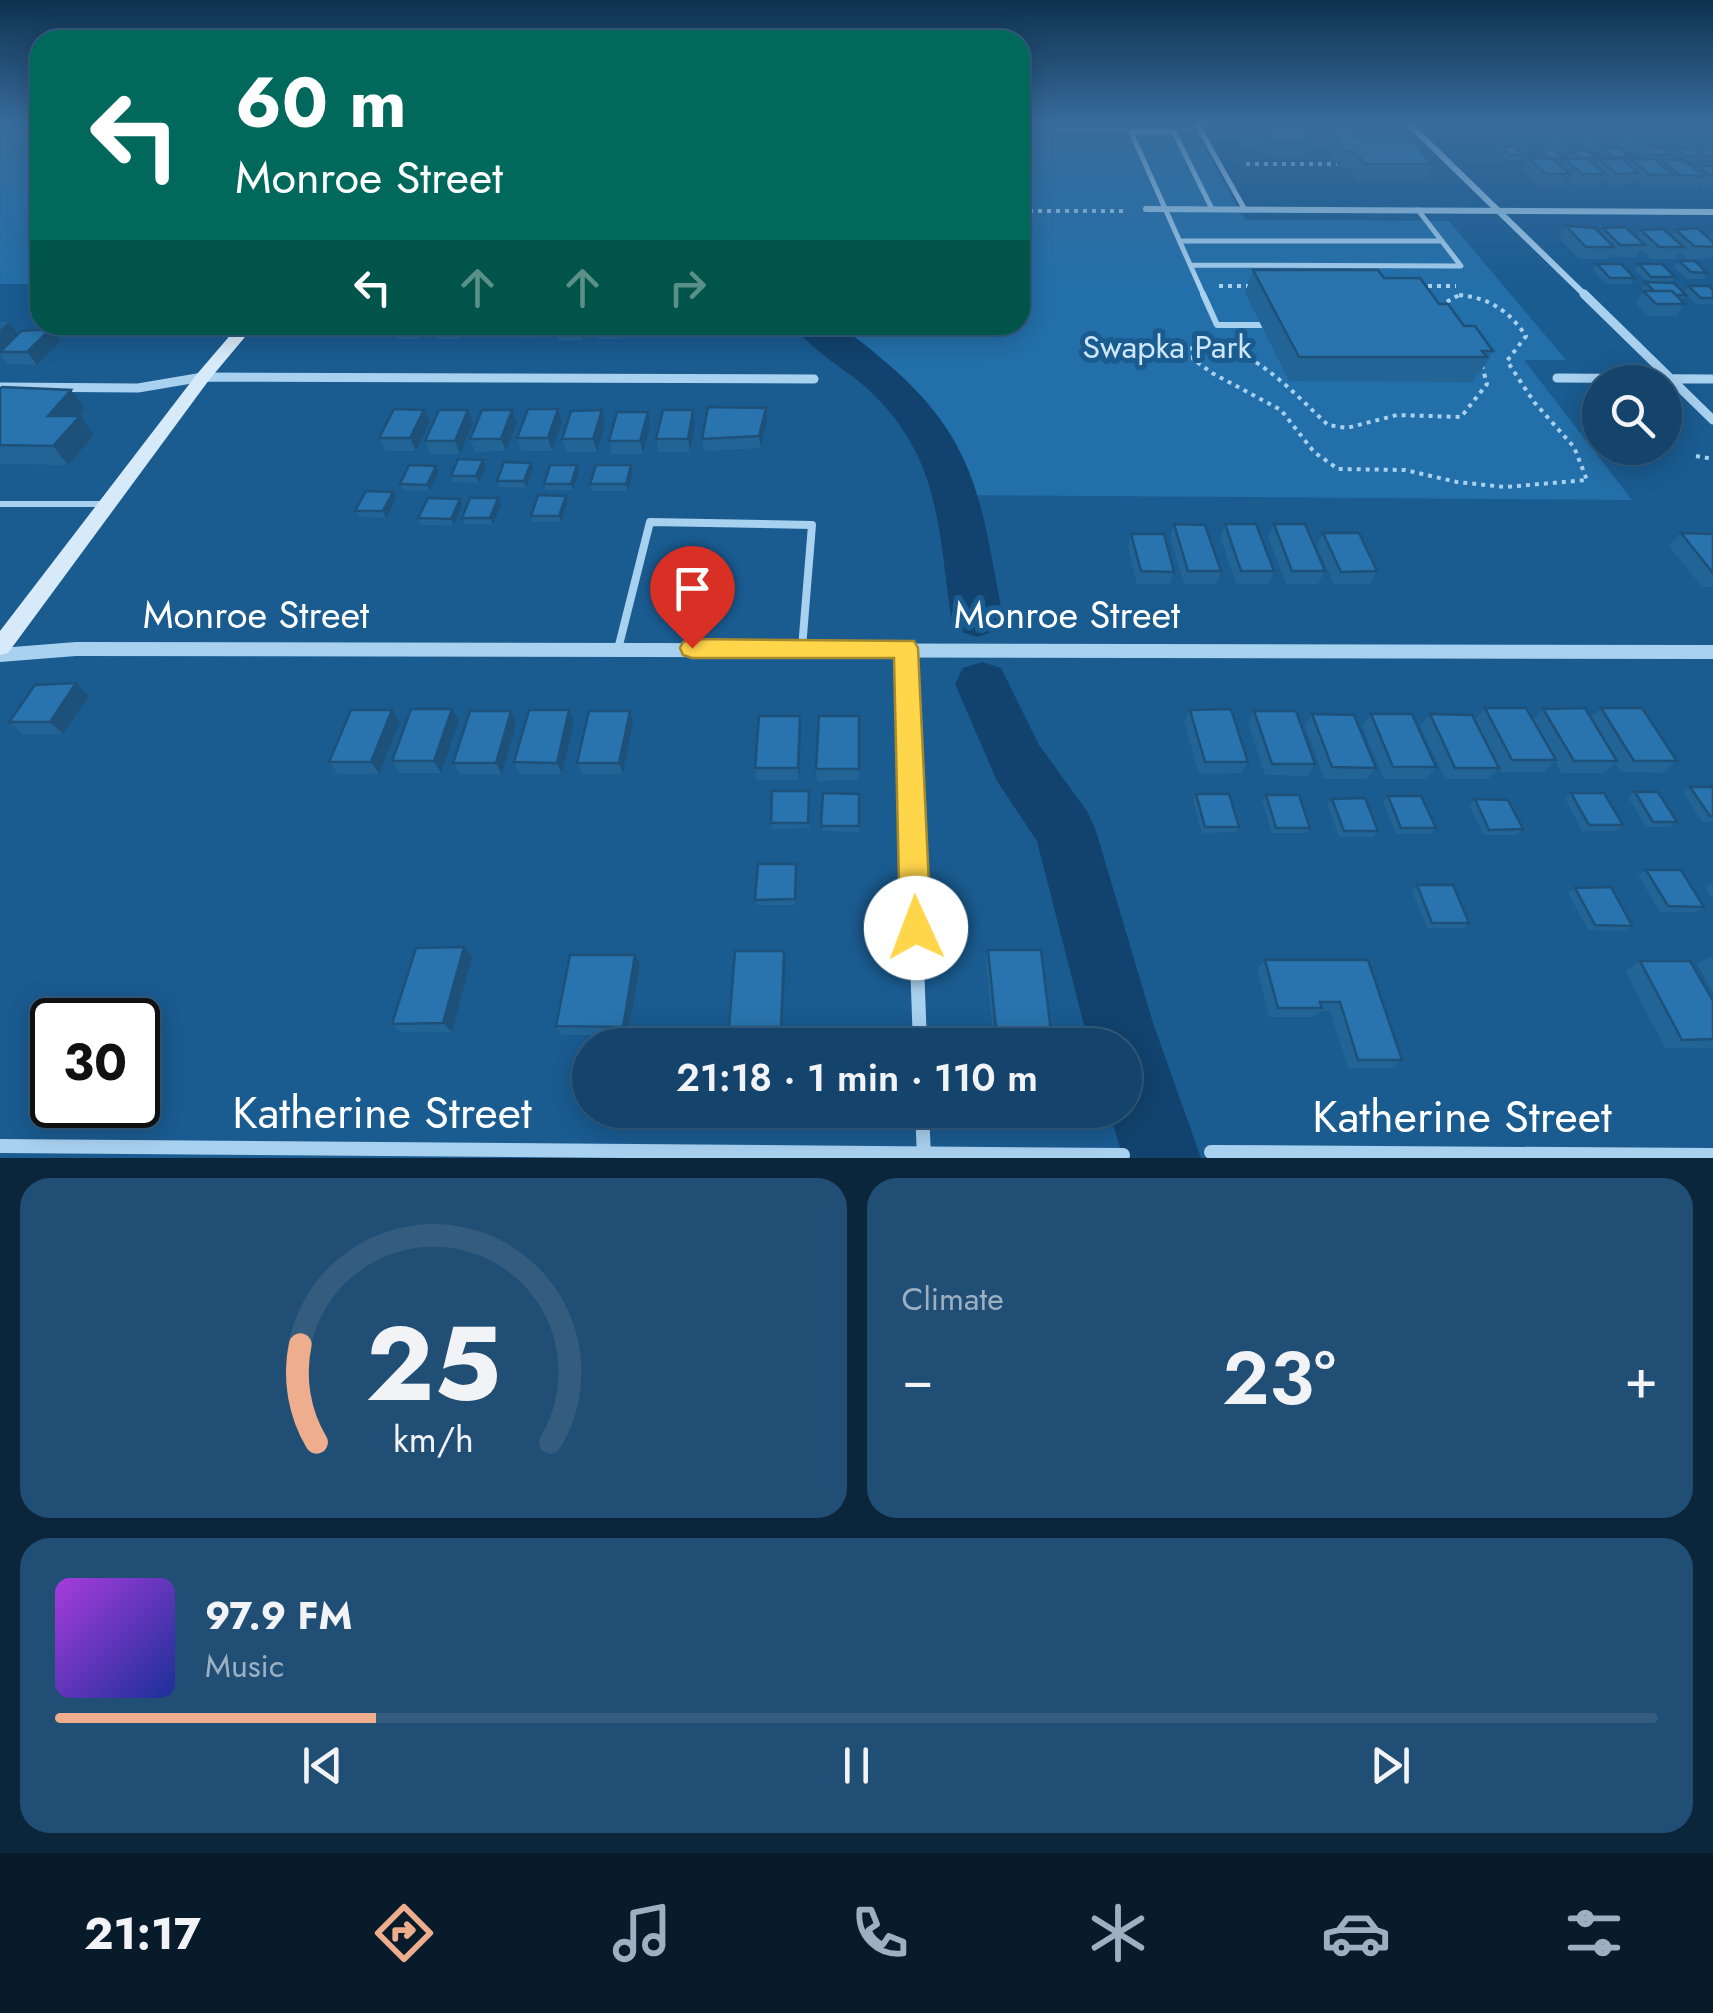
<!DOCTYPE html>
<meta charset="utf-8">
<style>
:root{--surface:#14446c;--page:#214e74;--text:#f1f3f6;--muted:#9db0c2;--line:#335c7f;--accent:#eead8d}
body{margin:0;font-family:Jost,sans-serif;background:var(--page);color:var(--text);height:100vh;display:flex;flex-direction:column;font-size:38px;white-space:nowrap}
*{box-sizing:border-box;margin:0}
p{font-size:32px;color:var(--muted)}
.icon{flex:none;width:55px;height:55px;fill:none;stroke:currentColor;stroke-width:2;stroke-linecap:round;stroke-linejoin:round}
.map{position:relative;height:1158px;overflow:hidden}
.panel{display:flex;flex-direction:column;gap:20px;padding:20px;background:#0b253b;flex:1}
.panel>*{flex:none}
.banner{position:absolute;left:30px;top:30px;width:1000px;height:305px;border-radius:30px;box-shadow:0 5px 25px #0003,0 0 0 2px var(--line);background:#00695c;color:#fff;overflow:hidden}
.fabs{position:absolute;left:1582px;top:365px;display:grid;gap:20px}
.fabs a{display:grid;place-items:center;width:100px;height:100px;border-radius:50%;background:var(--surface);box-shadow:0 5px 25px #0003,0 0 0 2px var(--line);font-size:50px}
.speed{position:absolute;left:30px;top:998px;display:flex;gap:20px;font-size:50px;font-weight:700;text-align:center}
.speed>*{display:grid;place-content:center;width:130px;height:130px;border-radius:50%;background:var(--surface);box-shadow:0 5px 25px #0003,0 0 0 2px var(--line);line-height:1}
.speed .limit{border:5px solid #111;border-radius:15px;background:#fff;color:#111}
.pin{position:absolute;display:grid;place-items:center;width:85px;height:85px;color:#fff;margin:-102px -42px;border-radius:50% 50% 50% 0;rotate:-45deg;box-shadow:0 0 10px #0007}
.pin .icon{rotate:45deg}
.me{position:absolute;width:110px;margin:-55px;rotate:358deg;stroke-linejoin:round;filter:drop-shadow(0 0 8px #0008)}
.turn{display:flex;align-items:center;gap:35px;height:210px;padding:0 40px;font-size:45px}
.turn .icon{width:130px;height:130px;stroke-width:2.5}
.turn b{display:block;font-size:70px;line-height:85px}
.lanes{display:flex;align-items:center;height:95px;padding:0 40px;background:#0003;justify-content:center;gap:50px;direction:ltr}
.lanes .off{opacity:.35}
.big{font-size:75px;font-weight:600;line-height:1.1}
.panel .widget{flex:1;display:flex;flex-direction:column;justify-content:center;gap:15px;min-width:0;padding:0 35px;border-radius:30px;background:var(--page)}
.panel .dial{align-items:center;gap:0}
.dial svg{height:260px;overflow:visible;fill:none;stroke:var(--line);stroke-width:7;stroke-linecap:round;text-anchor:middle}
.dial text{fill:var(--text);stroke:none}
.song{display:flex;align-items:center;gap:30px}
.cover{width:120px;height:120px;border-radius:15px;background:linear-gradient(135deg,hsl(280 70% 55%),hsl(230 70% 35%))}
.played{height:10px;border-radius:5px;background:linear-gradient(90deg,var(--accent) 20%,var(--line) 20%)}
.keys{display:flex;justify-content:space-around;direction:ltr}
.heat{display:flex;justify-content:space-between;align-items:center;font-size:55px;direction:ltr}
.panel .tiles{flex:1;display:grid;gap:20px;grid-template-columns:1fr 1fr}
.widget:last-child{grid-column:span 2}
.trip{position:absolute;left:572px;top:1028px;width:570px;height:100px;border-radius:50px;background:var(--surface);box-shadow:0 5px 25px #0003,0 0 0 2px var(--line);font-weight:600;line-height:100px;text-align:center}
.menu{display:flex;height:160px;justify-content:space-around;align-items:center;background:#081b2b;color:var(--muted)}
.menu .icon{width:70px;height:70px}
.menu .on{color:var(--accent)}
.menu b{font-size:45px;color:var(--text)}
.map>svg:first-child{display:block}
.green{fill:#236fa9}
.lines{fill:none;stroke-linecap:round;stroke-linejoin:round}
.river{fill:#11436e;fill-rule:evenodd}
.path{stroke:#a8d0ef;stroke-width:4;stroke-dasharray:4 5;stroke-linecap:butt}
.service-far2{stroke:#a8d0ef;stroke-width:5}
.service-far1{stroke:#a8d0ef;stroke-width:6}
.service{stroke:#a8d0ef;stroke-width:8}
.minor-far3{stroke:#a8d0ef;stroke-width:6}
.minor-far2{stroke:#a8d0ef;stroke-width:9}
.minor-far1{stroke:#a8d0ef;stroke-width:11}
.minor{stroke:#a8d0ef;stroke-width:14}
.tertiary{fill:#a8d0ef;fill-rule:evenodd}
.secondary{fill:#d6eafa;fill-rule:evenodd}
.wall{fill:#236496;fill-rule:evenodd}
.shaded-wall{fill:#1d517a}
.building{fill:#2974ae;stroke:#1d517a;stroke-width:2.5}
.route{fill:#ffd54a;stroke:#a68a30;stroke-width:2.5}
.labels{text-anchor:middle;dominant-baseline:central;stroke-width:10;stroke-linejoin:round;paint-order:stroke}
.far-park-label{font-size:32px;fill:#cfe7fa;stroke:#1a5b90}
.street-label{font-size:38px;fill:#fff;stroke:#1a5b90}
.near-street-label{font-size:45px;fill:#fff;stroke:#1a5b90}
</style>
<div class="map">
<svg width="1713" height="1158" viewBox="0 0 1713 1158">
<rect width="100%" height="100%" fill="#1a5b90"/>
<path class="green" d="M0 124H40V284H0Z
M1020 124H1191L1245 220 1449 221 1566 360H1524L1632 500 954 495 945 461 919 420 874 370 812 325H1020Z"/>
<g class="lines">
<path class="river" d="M793 325C845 325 848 330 888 364 980 443 981 506 1003 617L995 631 977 637 959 631 951 617C938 527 940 457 869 390 846 369 811 351 793 325Z
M982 662 1001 668 1039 745 1087 811 1096 831 1153 1023 1201 1158H1123L1109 1110H1125V1045H1089L1037 841 997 781 955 684 963 668Z"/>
<path class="path" d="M1246 164H1337
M31 190 40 186
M1020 211H1128
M1219 286H1253
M1419 286H1456
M1459 295C1490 298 1509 311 1526 336L1507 361 1534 402 1574 447 1587 480 1505 487 1457 482 1405 470 1338 469 1314 452 1281 410 1212 373 1193 359 1192 346C1247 338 1291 391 1328 425L1347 428 1397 415 1461 417 1487 384 1481 362 1443 304Z
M1696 456 1713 459"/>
<path class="service-far2" d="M1197 124 1245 210
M1180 241H1442
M1190 265 1461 266 1418 210
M1204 296 1131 132H1174L1212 209"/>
<path class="service-far1" d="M1203 294 1217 325H1261
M0 504H106"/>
<path class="service" d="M618 649 650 522 812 525 802 648"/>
<path class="minor-far3" d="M1409 124 1586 296
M1146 209 1713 212"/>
<path class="minor-far2" d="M1584 294 1713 420
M1557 378 1713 379
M0 387 138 388 203 377 814 379"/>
<path class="minor-far1" d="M906 648 911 798"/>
<path class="minor" d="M911 795 920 1045
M922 1110 924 1157
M0 1146 1123 1155
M1211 1152 1713 1155"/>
<path class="tertiary" d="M76 642 1713 645V659L76 656 0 662V648Z"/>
<path class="secondary" d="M239 325H255L209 380 8 653 0 655V631L197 374Z"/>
</g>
<path class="wall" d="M1117 124H1137V127H1119Z
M1206 124H1370L1366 136 1432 164 1425 181H1358L1349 168H1340L1324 147 1309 146 1305 157H1266L1261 149 1240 146 1241 140H1215Z
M1446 124H1477L1474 131H1453Z
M1478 124H1511L1507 132H1486Z
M1511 124H1545L1541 132H1519Z
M1547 124H1580L1576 131H1555Z
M1581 124H1617L1610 135H1598L1604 141 1601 146H1584L1576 139 1579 134H1593Z
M1617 124H1651L1647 131H1626Z
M1653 124H1686L1682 130H1661Z
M1509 132 1529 139 1526 145H1514L1506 137Z
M1613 133 1638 140 1635 145H1618L1610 139Z
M1649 133 1675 139 1671 145H1655L1646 138Z
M1542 134 1567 140 1563 146H1547L1539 139Z
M1501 147 1523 155 1520 161H1506L1498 153Z
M1641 147 1671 155 1668 159H1678L1672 154 1676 149 1696 152 1698 150H1713V187H1703L1699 184 1697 187H1673L1668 183 1666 187 1643 186 1634 179 1631 184 1609 186 1603 180 1599 186H1575L1567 178 1563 186H1539L1523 170 1529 158 1540 159 1537 155 1540 150 1563 158 1558 164 1561 166 1565 159H1571L1568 156 1571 151 1597 158 1593 163 1595 165 1599 159H1606L1600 154 1603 148 1630 157 1627 162 1628 164 1631 159H1646L1638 152ZM1699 160 1703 162 1696 169 1686 162 1698 161Z
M1566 226 1600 233 1603 228 1637 238 1641 230 1671 236 1676 230 1708 238 1713 231V254L1710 259H1686L1680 253 1675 259H1651L1641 250 1637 257H1612L1610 254 1607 259H1579L1559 238Z
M1679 261 1707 273 1703 279H1687L1674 267Z
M1597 264 1635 278 1630 284H1606L1593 270Z
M1639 264 1675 277 1671 283 1686 295 1682 301 1685 304 1676 316H1647L1635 303 1644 291 1641 289 1647 282 1635 270Z
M1253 270 1384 278 1439 304 1493 351 1479 375H1477L1473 382 1289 381 1245 293Z
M1688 286 1713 290V304H1696L1684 292Z
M0 322H8L18 334 60 342 37 365 8 364 0 354Z
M392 325H430L422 339H397L391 327Z
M433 325H469L462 339H437Z
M474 325H509L504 337H478Z
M514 325H548L543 338H517Z
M588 325 583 340H558L554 327Z
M595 325H627L623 339H598Z
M0 389 85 409 79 416 94 435 68 465 0 464Z
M602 410 605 423 597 452H566L562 439Z
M648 412 650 425 643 454H612L609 441Z
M767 420 761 448 704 451 702 439Z
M430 422 416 451H385L379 438Z
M562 422 552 451H521L517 438Z
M473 423 460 454H430L425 441Z
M517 423 506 451 475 452 470 439Z
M695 423 690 452H659L656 439Z
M531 463 533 469 526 488 499 487 497 481Z
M486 466 479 483 453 482 451 476Z
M579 471 573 490H546L544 484Z
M439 472 430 491 403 490 400 484Z
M633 472 628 491H592L590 484Z
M393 492 396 498 386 518 359 517 355 511Z
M568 502 561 522H533L531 516Z
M462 505 454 525H421L418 518Z
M501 505 493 525 465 524 462 518Z
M1174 524 1221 571 1216 584H1184L1170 537Z
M1225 524 1274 571 1268 584H1236L1220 537Z
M1274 524 1325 571 1318 584H1286L1268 537Z
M1323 533 1377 571 1370 584H1334L1317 546Z
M1681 533 1713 534V587H1702L1669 546Z
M1131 534 1174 572 1169 584H1137L1128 547Z
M76 683 89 696 63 734H23L9 722Z
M1485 708 1533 720 1543 709 1591 718 1601 708 1677 761 1663 773 1621 772 1615 763 1604 773H1561L1555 761 1544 772H1501L1474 720Z
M392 710 400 722 379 774H338L329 762Z
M1190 710 1248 762 1241 773 1199 774 1184 721Z
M1254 711 1315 764 1307 776 1265 775 1248 723Z
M1312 714 1376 768 1367 779H1324L1305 726Z
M1371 714 1436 767 1426 779H1384L1362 726Z
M1430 714 1499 768 1488 779H1445L1420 726Z
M800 716 799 780H756L755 768Z
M859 716V780L817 781 816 769Z
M459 721 441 773H400L392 761Z
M574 722 562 774H520L514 762Z
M516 723 502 775 460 774 453 763Z
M633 723 623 774H582L577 763Z
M1690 787H1713V822H1702L1683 792Z
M809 791V828L772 829 771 823Z
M1635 792 1677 822 1670 827H1646L1628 797Z
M823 793 859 794V832L822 831Z
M1571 793 1623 825 1616 831H1582L1565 798Z
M1196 794 1239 827 1236 832 1202 833 1193 800Z
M1266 795 1310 828 1306 833H1272L1262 801Z
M1388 796 1436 828 1430 834H1396L1383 802Z
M1332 799 1378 831 1373 837H1339L1327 804Z
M1475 799 1523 829 1517 835H1484L1469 805Z
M796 869 795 905H756L755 900Z
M1646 870 1704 907 1696 912H1660L1638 875Z
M1713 882V901L1705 887Z
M1417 885 1469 923 1463 928H1427L1412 891Z
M1575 888 1632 926 1624 931 1588 930 1568 893Z
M988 950 1052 1040 1049 1045H994L986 960Z
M1713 955V993L1697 964Z
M472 957 452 1032H401L392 1024Z
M786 960 782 1036 732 1035 729 1027Z
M1265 960H1368L1402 1060 1391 1068H1348L1330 1011H1320L1313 1017H1269L1257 969Z
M1640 961 1713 1001V1048H1665L1625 971Z
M640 965 628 1035H562L556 1026Z"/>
<path class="shaded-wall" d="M8 322 18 334 0 351V330Z
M418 325H430L422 339 417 326Z
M458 325H469L462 339 458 326Z
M501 325H509L504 337Z
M540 325H548L543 338 540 326Z
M581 325H588L583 340 580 327Z
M621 325H627L623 339 621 326Z
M51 329 60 342 37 365 27 352Z
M71 390 85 409 65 432 80 416 94 435 68 465 53 446 48 416Z
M766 408 767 420 761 448 759 436Z
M558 409 562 422 552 451 548 438Z
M424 410 430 422 416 451 410 438Z
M468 410 473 423 460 454 455 441Z
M512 410 517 423 506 451 501 439Z
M602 410 605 423 597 452 593 439Z
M693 410 695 423 690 452 688 439Z
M648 412 650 425 643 454 640 441Z
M483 460 486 466 479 483 476 476Z
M531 463 533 469 526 488 524 481Z
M577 465 579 471 573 490 571 484Z
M631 465 633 472 628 491 626 484Z
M436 466 439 472 430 491 427 485Z
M393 492 396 498 386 518 383 511Z
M566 496 568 502 561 522 559 516Z
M498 498 501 505 493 525 490 518Z
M460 499 462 505 454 525 451 519Z
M76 683 89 696 63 734 50 722Z
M452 709 459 721 441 773 434 761Z
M392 710 400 722 379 774 371 762Z
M569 710 574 722 562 774 557 763Z
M511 711 516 723 502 775 496 763Z
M630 711 633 723 623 774 619 763Z
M800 716 801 728 799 780 798 768Z
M464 947 472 957 452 1032 443 1023Z
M784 951 786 960 782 1036 781 1027Z
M635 955 640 965 628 1035 623 1027Z"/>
<path class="building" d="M1246 124H1348L1358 136H1408L1432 164H1365L1355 152H1346L1330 130H1303L1311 141H1272L1266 132 1245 130 1249 128Z
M1509 132H1521L1529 139H1517Z
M1666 132 1675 139H1658L1649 133Z
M1613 133H1630L1638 140H1622Z
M1542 134H1559L1567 140H1550Z
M1579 134H1596L1604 141H1587Z
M1501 147H1515L1523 155H1509Z
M1641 147H1661L1671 155H1651Z
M1603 148H1620L1630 157H1613Z
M1676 149H1692L1702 156H1685Z
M1540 150H1554L1563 158H1549Z
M1698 150H1713V157H1707Z
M1571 151H1588L1597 158H1580Z
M1529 158 1553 159 1570 174H1546Z
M1565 159H1588L1606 174H1582Z
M1599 159H1622L1638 173 1616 174Z
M1631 159H1654L1674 175H1650Z
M1660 159 1684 160 1704 176 1680 175Z
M1704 161H1713V176H1711L1698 166H1711Z
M1566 226 1595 228 1614 247H1586Z
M1625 227 1645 245H1620L1603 228Z
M1697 228 1713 242V247L1694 246 1676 230Z
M1663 229 1684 247H1659L1641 230Z
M1679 261H1695L1707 273 1691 272Z
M1597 264H1621L1635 278H1610Z
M1639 264H1662L1675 277H1651Z
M1253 270H1378L1384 278H1420L1439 304H1448L1464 326H1475L1493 351H1482L1487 357H1299Z
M1645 282 1674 283 1686 295H1676L1672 291H1654Z
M1688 286H1709L1713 290V298H1701Z
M1643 291H1672L1685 304H1656Z
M392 325H418L417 326 391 327Z
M555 325H581L580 327H554Z
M595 325H621V326H595Z
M51 329 27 352H0L21 331Z
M2 387 71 390 48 416H80L53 446 0 445V389Z
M708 407 766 408 759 436 702 439Z
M394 409 424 410 410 438H379Z
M528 409H558L548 438H517Z
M439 410H468L455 441H425Z
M482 410H512L501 439H470Z
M602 410 593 439H562L571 411Z
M663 410H693L688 439H656Z
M617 412H648L640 441H609Z
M458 459 483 460 476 476H451Z
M504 462 531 463 524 481H497Z
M409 465 436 466 427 485 400 484Z
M550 465H577L571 484H544Z
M596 465H631L626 484H590Z
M366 491 393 492 383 511H355Z
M538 495 566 496 559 516H531Z
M428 498 460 499 451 519 418 518Z
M470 498H498L490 518H462Z
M1174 524 1205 525 1221 571H1188Z
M1225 524H1256L1274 571H1241Z
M1274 524H1305L1325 571H1292Z
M1323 533H1359L1377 571 1341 572Z
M1681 533 1713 534V573Z
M1131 534H1164L1174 572 1141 571Z
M76 683 50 722H9L35 685Z
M1485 708H1526L1556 760H1512Z
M1585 708 1617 761H1574L1543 709Z
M1601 708H1642L1677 761H1634Z
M411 709H452L434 761H392Z
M1231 709 1248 762H1205L1190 710Z
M351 710H392L371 762H329Z
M529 710H569L557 763 514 762Z
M470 711H511L496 763H453Z
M589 711H630L619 763H577Z
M1254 711H1296L1315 764H1272Z
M1312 714 1354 715 1376 768 1332 767Z
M1371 714H1412L1436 767H1393Z
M1430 714 1472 715 1499 768H1455Z
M759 716H800L798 768H755Z
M819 716H859V769H816Z
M1690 787H1713V816H1710Z
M772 791H809L808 823H771Z
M1635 792H1658L1677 822H1653Z
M823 793 859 794V826H821Z
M1571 793H1604L1623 825H1589Z
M1196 794H1229L1239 827H1205Z
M1266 795H1299L1310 828H1276Z
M1388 796H1421L1436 828H1401Z
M1365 798 1378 831H1344L1332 799Z
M1475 799 1508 800 1523 829 1489 830Z
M758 864H796L795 899 755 900Z
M1646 870H1681L1704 907 1668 906Z
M1417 885H1453L1469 923H1432Z
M1611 887 1632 926 1595 925 1575 888Z
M464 947 443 1023 392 1024 416 948Z
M988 950H1041L1052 1040 997 1039Z
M735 951H784L781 1027H729Z
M570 955H635L623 1027 556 1026Z
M1265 960H1368L1402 1060H1358L1340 1002H1320L1322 1008H1278Z
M1640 961H1690L1713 1001V1039L1682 1040Z"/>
<linearGradient id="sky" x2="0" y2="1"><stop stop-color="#0e324f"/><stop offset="0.43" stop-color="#386c9c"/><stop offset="1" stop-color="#386c9c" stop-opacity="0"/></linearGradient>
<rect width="1713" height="286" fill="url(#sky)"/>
<path class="route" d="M692 639 914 641 918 648 931 928 926 939 916 943 905 939 900 928 894 658H692L683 655 680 648 683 642Z"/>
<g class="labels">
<g class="far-park-label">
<text x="1167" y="347">Swapka Park</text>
</g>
<g class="street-label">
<text x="256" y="614">Monroe Street</text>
<text x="1067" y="614">Monroe Street</text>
</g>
<g class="near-street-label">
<text x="382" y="1112">Katherine Street</text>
<text x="1462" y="1116">Katherine Street</text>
</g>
</g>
</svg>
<div class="fabs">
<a><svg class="icon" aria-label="search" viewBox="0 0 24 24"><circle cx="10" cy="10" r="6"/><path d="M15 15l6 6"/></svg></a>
</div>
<div class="speed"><div class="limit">30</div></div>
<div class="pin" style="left:692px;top:648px;background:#d93025"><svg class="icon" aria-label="arrive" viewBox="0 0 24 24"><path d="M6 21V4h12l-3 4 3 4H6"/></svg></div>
<svg class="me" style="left:916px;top:928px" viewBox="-20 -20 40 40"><circle r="19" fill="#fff"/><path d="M0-13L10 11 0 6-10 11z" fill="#ffd54a"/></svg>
<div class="trip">21:18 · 1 min · 110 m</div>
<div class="banner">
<div class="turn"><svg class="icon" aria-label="left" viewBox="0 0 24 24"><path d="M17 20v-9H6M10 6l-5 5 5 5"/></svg><div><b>60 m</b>Monroe Street</div></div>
<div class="lanes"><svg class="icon" aria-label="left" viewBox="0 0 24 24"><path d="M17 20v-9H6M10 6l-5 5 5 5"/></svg><svg class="icon off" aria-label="ahead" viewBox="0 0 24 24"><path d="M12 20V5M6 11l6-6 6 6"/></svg><svg class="icon off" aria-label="ahead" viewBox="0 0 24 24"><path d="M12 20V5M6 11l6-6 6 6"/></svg><svg class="icon off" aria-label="right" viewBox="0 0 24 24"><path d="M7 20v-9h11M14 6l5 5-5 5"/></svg></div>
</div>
</div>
<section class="panel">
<div class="tiles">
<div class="widget dial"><svg viewBox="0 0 100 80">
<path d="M14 69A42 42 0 1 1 86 69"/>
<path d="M14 69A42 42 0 0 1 9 39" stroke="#eead8d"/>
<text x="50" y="56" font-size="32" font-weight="700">25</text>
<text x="50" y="72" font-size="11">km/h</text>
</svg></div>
<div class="widget"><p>Climate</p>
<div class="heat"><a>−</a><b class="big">23°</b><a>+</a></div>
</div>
<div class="widget">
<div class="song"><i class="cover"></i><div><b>97.9 FM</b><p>Music</p></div></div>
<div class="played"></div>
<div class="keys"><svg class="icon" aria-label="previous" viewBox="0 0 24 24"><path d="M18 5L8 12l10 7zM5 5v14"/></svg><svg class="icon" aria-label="pause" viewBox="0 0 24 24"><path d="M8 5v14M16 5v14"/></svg><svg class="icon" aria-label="next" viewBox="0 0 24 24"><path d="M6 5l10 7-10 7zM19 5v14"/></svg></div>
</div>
</div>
</section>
<nav class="menu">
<b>21:17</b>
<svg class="icon on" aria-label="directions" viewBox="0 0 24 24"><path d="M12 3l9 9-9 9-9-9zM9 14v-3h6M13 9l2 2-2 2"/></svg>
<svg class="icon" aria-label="music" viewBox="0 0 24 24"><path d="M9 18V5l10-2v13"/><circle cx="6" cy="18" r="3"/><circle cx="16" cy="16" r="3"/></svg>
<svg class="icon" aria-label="phone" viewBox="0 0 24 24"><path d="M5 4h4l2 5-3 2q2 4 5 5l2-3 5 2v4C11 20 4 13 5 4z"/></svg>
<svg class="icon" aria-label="climate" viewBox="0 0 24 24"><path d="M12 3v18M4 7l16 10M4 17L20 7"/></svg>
<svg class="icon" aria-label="car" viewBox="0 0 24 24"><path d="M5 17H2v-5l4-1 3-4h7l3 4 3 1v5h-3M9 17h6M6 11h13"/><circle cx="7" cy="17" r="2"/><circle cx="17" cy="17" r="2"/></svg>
<svg class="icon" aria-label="filters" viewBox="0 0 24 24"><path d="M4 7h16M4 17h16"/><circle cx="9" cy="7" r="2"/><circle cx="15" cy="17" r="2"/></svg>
</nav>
